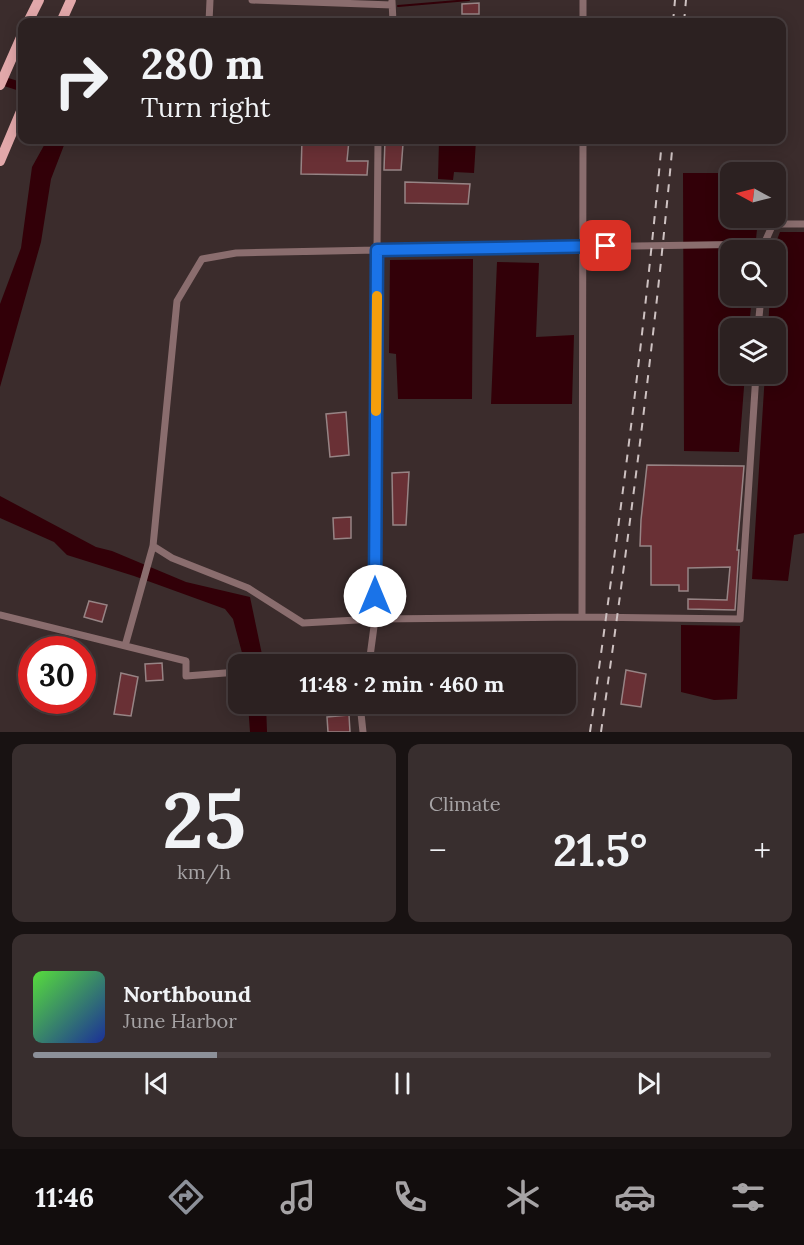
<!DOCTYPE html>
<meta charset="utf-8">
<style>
:root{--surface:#2c2121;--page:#382e2e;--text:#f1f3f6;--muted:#a6a3a5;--line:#483e3f;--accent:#8c9099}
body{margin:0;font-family:Lora,serif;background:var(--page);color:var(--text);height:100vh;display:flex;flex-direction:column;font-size:22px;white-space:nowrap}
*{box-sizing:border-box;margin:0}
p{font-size:20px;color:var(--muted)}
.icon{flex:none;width:33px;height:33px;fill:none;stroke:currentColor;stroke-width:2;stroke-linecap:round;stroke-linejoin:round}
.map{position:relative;height:732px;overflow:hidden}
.drawer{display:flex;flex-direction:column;gap:12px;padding:12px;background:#181212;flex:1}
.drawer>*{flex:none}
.top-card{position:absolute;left:18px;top:18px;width:768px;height:126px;border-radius:12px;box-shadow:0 3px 15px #0003,0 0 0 2px var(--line);background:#2c2121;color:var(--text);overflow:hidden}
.needle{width:39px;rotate:277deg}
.fabs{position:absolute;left:720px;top:162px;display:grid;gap:12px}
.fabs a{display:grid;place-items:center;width:66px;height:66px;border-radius:12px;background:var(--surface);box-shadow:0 3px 15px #0003,0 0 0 2px var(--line);font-size:30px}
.speed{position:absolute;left:18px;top:636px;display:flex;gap:12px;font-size:30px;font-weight:700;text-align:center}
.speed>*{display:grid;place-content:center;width:78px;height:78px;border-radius:50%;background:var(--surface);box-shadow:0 3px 15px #0003,0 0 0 2px var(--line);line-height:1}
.speed .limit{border:9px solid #d22;background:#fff;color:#111}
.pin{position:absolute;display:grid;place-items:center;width:51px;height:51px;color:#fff;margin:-26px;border-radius:12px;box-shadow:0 3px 9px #0006}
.me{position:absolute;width:66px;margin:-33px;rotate:0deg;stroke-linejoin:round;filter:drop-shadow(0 0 4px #0008)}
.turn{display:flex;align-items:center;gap:21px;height:126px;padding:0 24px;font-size:27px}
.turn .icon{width:78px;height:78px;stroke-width:2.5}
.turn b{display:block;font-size:42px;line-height:51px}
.big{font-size:45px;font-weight:700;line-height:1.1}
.drawer .tile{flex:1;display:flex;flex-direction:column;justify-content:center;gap:9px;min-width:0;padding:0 21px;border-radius:12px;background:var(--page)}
.drawer .dial{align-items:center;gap:0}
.dial b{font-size:78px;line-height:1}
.song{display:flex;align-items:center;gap:18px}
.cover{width:72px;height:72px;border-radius:9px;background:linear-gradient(135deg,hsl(110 70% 55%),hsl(230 70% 35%))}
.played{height:6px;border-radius:3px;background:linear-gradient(90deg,var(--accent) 25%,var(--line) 25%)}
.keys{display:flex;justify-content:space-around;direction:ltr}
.heat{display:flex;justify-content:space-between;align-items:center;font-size:33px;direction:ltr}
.drawer .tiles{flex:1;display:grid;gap:12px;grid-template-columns:1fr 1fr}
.tile:last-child{grid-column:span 2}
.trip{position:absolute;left:228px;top:654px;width:348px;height:60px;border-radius:12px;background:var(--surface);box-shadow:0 3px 15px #0003,0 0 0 2px var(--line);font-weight:700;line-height:60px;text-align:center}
.dock{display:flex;height:96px;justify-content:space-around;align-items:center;background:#120d0d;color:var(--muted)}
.dock .icon{width:42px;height:42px}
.dock .current{color:var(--accent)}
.dock b{font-size:27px;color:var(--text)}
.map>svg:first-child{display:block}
.water{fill:#320008}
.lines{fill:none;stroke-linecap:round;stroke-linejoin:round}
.stream{stroke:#320008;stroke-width:2}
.canal{stroke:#320008;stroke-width:9}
.building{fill:#693035;stroke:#978485;stroke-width:1.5}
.minor{stroke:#8a6d6e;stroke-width:7}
.primary{stroke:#e2a8aa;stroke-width:10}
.rail{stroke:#cec2c2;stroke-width:2;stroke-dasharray:8 8;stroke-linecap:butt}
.route-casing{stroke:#114b97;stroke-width:15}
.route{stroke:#1a73e8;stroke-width:10}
.slow{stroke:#f59e0b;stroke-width:10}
</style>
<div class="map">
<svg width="804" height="732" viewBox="0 0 804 732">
<rect width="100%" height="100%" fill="#3b2c2c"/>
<path class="water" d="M47 140H66L51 179 41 242 0 387V304L21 248 32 167Z
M439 140H476L474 173 454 172 453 180 438 179Z
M683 173H730V218H758L755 250H730V296H752L749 328H730V374H745L739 452 684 451Z
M780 232H804V533L794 535 788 581 752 579 765 374H776V328H768L770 296H776V250H773Z
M473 259 472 399H398L396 354 389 353 390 260Z
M497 262 539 263 536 337 574 335 572 404H491Z
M0 496 96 547 112 551 186 582 250 597 264 664H245L233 619 225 609 134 576 67 555 54 542 0 518Z
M681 625 740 626 737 699 714 700 681 692Z
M248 704H266L267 732H250Z"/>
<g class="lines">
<path class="stream" d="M398 6 469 0"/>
<path class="canal" d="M0 80 22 87"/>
</g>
<path class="building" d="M479 3V14H462V4Z
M302 140H349L347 161H368L367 175 301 174Z
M385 140H393V144H403L401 170H384Z
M405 182 470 184 468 204 405 203Z
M346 412 349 455 330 457 326 414Z
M647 465 744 466 737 550H739L735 610 688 609V599L727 600 730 567 688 568V591H679V585H651V546H640L641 520Z
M409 472 406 525H393L392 473Z
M351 517V538L334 539 333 518Z
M89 601 107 605 102 622 84 617Z
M162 663 163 680 146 681 145 664Z
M626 670 646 674 641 707 621 704Z
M121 673 138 677 131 716 114 714Z
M349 715 350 732H328L327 717Z"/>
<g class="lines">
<path class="minor" d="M252 0 392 5
M392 1 393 22
M209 22 210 0
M583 22V0
M758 328 761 296
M153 546 172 558 248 588 303 623 375 619 377 250 764 244 773 224H804
M0 615 186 661V676L238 672
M582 617 583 140
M125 646 153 546 177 301 202 259 236 253 377 250 378 140
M369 664 375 619 582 617 740 619 756 374
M360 704 363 732"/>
<path class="primary" d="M28 22 39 0
M61 22 71 0
M0 85 22 35
M0 161 22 109"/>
<path class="rail" d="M673 22 675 0
M684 22 686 0
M590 732C618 535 644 338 662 140
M601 732C629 535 655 338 673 140"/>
</g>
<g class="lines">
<g class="route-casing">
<path id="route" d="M375 596 377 250 606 246"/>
</g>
<use href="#route" class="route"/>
<path class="slow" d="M376 411 377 296"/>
</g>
</svg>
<div class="fabs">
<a><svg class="needle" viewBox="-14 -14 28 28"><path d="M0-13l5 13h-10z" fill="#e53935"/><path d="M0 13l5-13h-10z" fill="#a6a3a5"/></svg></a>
<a><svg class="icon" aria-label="search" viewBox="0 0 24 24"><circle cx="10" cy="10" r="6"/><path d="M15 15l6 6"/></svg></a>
<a><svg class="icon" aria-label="layers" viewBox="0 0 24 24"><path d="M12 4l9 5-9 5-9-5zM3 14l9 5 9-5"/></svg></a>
</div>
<div class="speed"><div class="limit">30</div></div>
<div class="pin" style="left:606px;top:246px;background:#d93025"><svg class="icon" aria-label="arrive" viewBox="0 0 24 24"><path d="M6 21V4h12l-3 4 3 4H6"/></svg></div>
<svg class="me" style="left:375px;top:596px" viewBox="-20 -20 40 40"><circle r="19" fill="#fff"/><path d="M0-13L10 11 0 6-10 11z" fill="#1a73e8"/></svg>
<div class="trip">11:48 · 2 min · 460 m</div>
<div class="top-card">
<div class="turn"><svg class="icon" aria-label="right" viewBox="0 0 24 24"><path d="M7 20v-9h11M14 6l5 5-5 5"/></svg><div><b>280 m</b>Turn right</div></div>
</div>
</div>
<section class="drawer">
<div class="tiles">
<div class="tile dial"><b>25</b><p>km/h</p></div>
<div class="tile"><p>Climate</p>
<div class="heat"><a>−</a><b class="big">21.5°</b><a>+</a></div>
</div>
<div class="tile">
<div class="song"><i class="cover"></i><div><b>Northbound</b><p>June Harbor</p></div></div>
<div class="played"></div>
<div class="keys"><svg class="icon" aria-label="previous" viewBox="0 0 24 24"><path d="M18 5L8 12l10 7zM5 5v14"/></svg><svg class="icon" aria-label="pause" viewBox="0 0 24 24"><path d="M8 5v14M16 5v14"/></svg><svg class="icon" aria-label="next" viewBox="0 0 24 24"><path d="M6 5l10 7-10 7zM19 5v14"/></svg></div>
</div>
</div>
</section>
<nav class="dock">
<b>11:46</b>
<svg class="icon current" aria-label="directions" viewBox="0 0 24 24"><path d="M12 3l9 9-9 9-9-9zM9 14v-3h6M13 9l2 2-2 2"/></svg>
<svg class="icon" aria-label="music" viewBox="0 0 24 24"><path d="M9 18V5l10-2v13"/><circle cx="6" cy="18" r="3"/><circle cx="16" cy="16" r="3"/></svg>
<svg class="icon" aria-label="phone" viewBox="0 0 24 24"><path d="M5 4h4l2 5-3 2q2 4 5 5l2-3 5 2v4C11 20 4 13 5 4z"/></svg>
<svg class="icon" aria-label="climate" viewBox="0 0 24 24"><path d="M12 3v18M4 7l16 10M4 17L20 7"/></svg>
<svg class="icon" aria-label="car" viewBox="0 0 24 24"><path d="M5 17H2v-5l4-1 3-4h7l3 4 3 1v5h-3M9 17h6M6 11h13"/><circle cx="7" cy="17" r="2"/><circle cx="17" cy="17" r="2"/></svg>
<svg class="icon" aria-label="filters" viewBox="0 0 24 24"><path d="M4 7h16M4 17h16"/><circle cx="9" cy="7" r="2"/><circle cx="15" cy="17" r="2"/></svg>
</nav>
